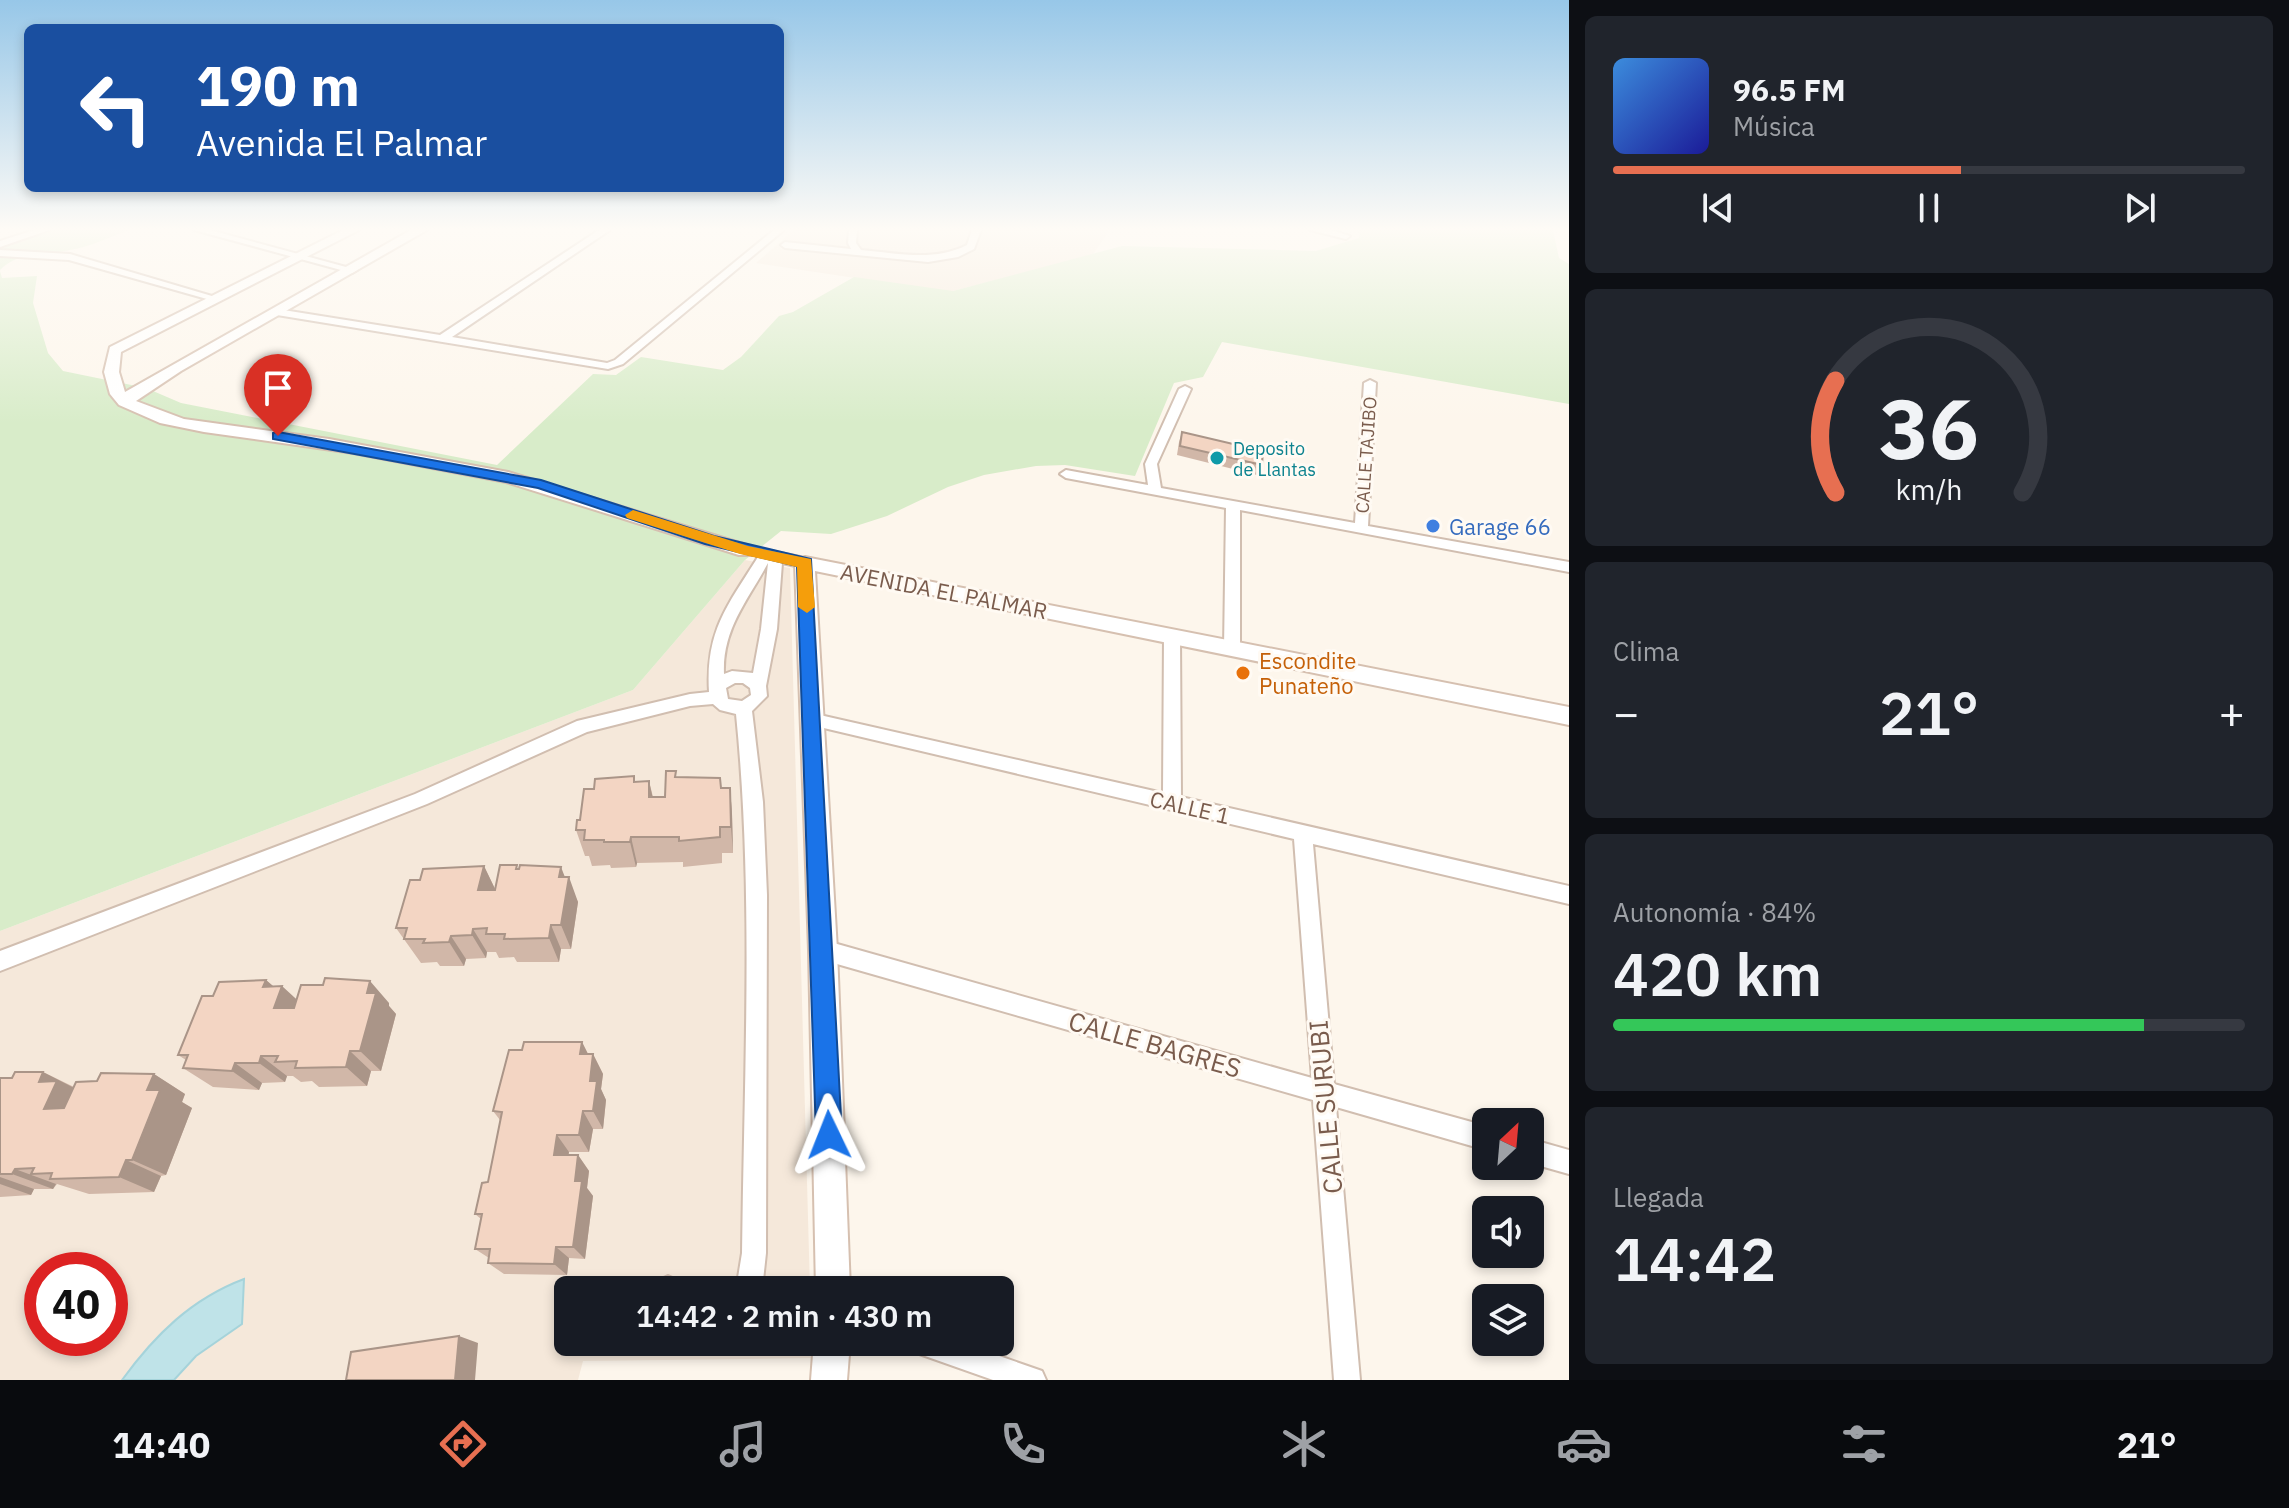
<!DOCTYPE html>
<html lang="es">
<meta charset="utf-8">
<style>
:root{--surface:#171b24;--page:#20242c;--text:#f1f3f6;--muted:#9ea1a6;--line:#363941;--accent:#e76f51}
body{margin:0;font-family:"IBM Plex Sans",sans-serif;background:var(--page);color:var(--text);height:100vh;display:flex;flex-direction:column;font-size:30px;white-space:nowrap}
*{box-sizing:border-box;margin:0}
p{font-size:26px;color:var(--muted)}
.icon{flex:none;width:44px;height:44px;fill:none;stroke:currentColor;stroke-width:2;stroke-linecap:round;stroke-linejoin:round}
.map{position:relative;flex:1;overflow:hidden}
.side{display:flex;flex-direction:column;gap:16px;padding:16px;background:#0d0f14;width:720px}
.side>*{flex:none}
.hud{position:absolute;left:24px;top:24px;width:760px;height:168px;border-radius:12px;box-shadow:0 4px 12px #0003;background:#1a4fa0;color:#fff;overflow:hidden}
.needle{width:52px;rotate:26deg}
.tools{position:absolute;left:1472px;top:1108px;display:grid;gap:16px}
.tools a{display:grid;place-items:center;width:72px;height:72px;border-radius:12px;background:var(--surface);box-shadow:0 4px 12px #0003;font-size:40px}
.speed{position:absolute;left:24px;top:1252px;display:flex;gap:16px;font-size:40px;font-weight:700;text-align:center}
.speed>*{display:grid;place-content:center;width:104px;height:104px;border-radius:50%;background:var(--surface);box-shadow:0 4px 12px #0003;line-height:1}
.speed .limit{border:12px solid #d22;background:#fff;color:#111}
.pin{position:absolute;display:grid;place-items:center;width:68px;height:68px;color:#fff;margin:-82px -34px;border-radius:50% 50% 50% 0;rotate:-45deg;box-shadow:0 0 8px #0007}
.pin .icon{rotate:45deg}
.me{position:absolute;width:88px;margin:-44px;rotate:358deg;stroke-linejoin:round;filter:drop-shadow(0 0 6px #0008)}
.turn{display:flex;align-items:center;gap:28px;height:168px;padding:0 40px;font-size:36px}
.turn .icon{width:104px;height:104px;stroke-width:2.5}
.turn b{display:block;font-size:56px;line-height:68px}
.big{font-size:60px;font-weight:600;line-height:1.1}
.side .card{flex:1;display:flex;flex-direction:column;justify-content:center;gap:12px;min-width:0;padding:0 28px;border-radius:12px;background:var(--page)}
.side .dial{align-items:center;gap:0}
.dial svg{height:208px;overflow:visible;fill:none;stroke:var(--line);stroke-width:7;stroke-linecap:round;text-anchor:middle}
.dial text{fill:var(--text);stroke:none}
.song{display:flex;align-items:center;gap:24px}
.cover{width:96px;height:96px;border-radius:12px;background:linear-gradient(135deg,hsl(210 70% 55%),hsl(240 70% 35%))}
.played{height:8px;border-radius:4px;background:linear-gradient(90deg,var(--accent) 55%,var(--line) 55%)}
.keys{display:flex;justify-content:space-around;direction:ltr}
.heat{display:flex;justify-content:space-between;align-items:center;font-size:44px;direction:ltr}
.charge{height:12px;border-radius:6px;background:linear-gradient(90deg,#34c759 84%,var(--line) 0)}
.trip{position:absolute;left:554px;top:1276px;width:460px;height:80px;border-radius:12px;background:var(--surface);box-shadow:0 4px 12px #0003;font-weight:600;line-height:80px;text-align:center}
.tabs{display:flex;height:128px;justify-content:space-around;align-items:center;background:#090b0e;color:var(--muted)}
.tabs .icon{width:56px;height:56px}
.tabs .selected{color:var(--accent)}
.tabs b{font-size:36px;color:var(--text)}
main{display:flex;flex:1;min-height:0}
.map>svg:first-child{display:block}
.residential{fill:#f5e8da;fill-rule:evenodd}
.green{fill:#d8ecc9}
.water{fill:#bfe3e8;stroke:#a5d3da;stroke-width:2}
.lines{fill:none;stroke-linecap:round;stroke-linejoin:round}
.street-casing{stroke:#d1beb0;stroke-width:4}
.secondary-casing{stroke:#d6c0b0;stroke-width:4}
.street{fill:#fff;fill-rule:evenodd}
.secondary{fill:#fff;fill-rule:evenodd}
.wall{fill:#d1b7a8}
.shaded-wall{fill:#aa9588}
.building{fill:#f3d5c3;stroke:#aa9588;stroke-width:2}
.route{fill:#1a73e8;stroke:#114b97;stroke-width:2}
.slow{fill:#f59e0b}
.culture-dot{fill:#0f9aa8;stroke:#fffaf3;stroke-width:3}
.shop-dot{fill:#3f7fe0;stroke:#fffaf3;stroke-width:3}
.food-dot{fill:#e8710a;stroke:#fffaf3;stroke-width:3}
.labels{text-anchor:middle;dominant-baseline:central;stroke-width:6;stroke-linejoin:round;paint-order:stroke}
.far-culture-label{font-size:18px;fill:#0d838f;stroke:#fffaf3;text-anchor:start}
.far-street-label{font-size:18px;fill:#7a5c4d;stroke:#fffaf3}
.shop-label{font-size:22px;fill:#366cbe;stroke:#fffaf3;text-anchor:start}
.street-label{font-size:22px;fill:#7a5c4d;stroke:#fffaf3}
.food-label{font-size:22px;fill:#c56008;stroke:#fffaf3;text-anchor:start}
.near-street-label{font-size:26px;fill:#7a5c4d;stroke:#fffaf3}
</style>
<main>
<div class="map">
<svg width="1569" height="1380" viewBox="0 0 1569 1380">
<rect width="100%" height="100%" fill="#fdf6ec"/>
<path class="residential" d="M794 230H1105L1109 231 1092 256 953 291H942L756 263Z
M745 560 790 568 810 1290H568V1342H811L812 1358 583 1361 578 1380H0V931L633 690ZM42 1270H110V1338H42Z"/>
<path class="green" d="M53 230H130C111 236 90 247 70 250 45 255 20 250 0 270V249Z
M1360 230H1553L1559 258 1569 264V404L1222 342 1203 377 1174 383 1135 476 1065 465 1036 466 984 475 948 487 887 516 831 534 781 531 745 560 633 690 0 931V271L2 278 37 276 33 303 48 353 63 371 146 388 181 403 497 465 593 374 616 375 641 357 723 370 741 357 779 316 793 312 854 277 953 291 1122 246 1316 251 1359 238Z"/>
<path class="water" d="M244 1279 242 1324 196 1356 174 1380H122C155 1335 191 1299 244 1279Z"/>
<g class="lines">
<g class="street-casing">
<path id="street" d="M34 230H49L0 247V241Z
M194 230H210L357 270 352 273Z
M599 230H610L452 337 607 363 615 360 774 230H784L623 364 608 369 277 315 272 312 277 309 440 335Z
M849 230H857L856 243 861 250C897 253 934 262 967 245L972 230H981L974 249 958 257 928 262 785 248 781 245 785 242 851 249 848 243Z
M1310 230H1331L1350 236 1346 239Z
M0 250 70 254 222 299 214 301 69 260 0 256Z
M1370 380 1376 383 1368 526 1569 562V572L1240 510V649L1232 655 1224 649 1226 508 1066 478 1060 474 1066 470 1148 485 1145 464 1179 389 1185 386 1191 389 1157 464 1161 488 1355 523 1364 383Z
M766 550 805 558 812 563 805 568 782 563 777 629 766 686 767 696 752 711 763 802 767 895 766 1253 762 1290H736L742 1253C744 1073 754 893 736 714L720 710 713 704 690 706 587 732 427 804 0 971V951L415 794 577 721 690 694 709 692C705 628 730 603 761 552ZM768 563 761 629 753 673 732 671 724 674C722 629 748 600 768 563ZM735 683H743L750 688 751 695 742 701 728 699 726 688Z
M1172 632 1180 637 1181 797 1569 886V904L1313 844 1334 1084 1486 1126V1150L1336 1107 1360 1380H1334L1313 1100 823 960 816 957 813 950 816 943 823 940 1312 1078 1294 839 811 725 805 724 803 719 805 714 811 713 1163 793 1164 637Z
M1530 1139 1569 1150V1174L1530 1163Z
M668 1276 677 1280 681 1290H655L659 1280Z
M907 1342H959L1042 1371 1046 1380H993L911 1351Z"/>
</g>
<g class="secondary-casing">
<path id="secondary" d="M343 230H359L121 352 119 372 125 392 411 230H427L181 371 136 401 184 419 329 439 508 472 753 547 755 551 753 555H739L506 482 353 453 204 432 160 423 119 405 110 394 104 372 110 347Z
M805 557 1569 707V725L815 571 837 950 850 1290H816L809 950 795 563Z
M814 1342H850L847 1380H811Z"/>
</g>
<use href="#street" class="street"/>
<use href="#secondary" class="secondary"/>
</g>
<path class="wall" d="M1182 432 1262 465 1257 475 1177 455 1179 442Z
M634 776 635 782 649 781 653 797H665L677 777 720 778 721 788H730L732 814 733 853H722V863L683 867V862L637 863 636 867 611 868 610 865 592 866 589 856H585L576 830 594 789Z
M484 866 495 889 518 869 565 877 578 902 571 949H561L559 962H517L514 957 499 958 496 952H487L486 958 466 959 464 966H440L437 962 421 963 396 928 420 880Z
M266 980 274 987 296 1000 389 1003V1006L396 1014 381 1071H371L367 1086 319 1087 312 1081 301 1082 293 1076H287L285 1082 262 1083 259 1090 213 1087 183 1068 186 1060 178 1055 213 996Z
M582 1042 588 1054H593L603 1074 601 1089 606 1100 603 1129H593L589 1152H569L568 1155H578L589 1171 587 1188 593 1196 585 1259 569 1258 567 1275 504 1274 488 1263 489 1258 475 1249 481 1219 475 1214 488 1182 500 1120 493 1111 522 1050Z
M43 1072 74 1087 97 1081 154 1074 185 1094 182 1102 192 1108 166 1175 161 1176 154 1192 89 1194 57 1184 53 1189H34L31 1195 0 1197V1078H12Z"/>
<path class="shaded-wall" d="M649 781 655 808 649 797Z
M730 788 732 814 733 853 731 827Z
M631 837 637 863 636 867 630 842Z
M484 866 496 891 478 890Z
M561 867 568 885 569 877 578 902 571 949 561 925 559 877Z
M551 925 561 949 559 962 549 938Z
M473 929 487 952 486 958 472 935Z
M451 936 466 959 464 966 449 942Z
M266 980 280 992 282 986 306 1008H274L263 987Z
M370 981 389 1003V1006L396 1014 381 1071 360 1051 367 993Z
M582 1042 592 1062 580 1054Z
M350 1051 371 1071 367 1086 346 1067Z
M593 1054 603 1074 601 1089 606 1100 603 1129 593 1111 590 1081Z
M261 1056 287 1076 285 1082 259 1063Z
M235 1063 262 1083 259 1090 232 1071Z
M43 1072 80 1091 82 1126 44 1109 39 1082Z
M154 1074 185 1094 182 1102 192 1108 166 1175 132 1160 147 1090Z
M583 1111 593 1129 589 1152 579 1135Z
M557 1135 569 1152 566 1171 554 1155Z
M578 1155 589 1171 587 1188 593 1196 585 1259 573 1247 575 1181Z
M126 1160 161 1176 154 1192 119 1177Z
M15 1169 56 1184 53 1189 12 1174Z
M0 1177 34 1189 31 1195 0 1184Z
M556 1247 569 1258 567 1275 554 1264Z
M459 1336 478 1343 475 1380H455Z"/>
<path class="building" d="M1182 432 1263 451 1262 465 1180 446Z
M666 771H676L675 777 720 778 721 788H730L731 827H720V837L679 841V837H631L630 842H604V840H584L585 830H576L577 820H580L584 789H594L595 779 634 776V782L649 781V797H665Z
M500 865H517L516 869H519L520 865 561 867 559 877H569L561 925H551L549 938 504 939 505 934H486L487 928 473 929 472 935 451 936 449 942 423 943 425 939H404L407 928H396L410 880H420L423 869 484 866 478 890H495Z
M325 978 370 981 367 993H376L360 1051H350L346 1067 295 1068 297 1061 275 1062 278 1056H261L259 1063H235L232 1071 183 1068 188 1055H178L202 996H213L219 982 266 980 263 987 282 986 274 1008H294L301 985H323Z
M524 1042H582L580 1054H593L590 1081H597L593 1111H583L579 1135H557L554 1155H578L575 1181H582L573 1247H556L554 1264 488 1263 490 1249H475L482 1214H475L482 1183 488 1182 502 1112 493 1111 509 1050H522Z
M15 1072H43L39 1082 57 1081 44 1109 64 1108 76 1082 97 1081 101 1073 154 1074 147 1090H160L132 1160H126L119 1177 50 1179 52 1173 31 1174 34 1168 15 1169 12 1174H0V1078H12Z
M459 1336 455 1380H346L351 1352Z"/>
<linearGradient id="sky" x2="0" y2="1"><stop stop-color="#97c7e8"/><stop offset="0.54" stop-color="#fefbf6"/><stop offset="1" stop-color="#fefbf6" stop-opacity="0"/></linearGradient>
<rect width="1569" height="424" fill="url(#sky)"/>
<path class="route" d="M278 432 541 480 714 536 811 559 842 1135 838 1144 829 1148 819 1144 816 1135 797 566 705 544 538 488 273 439V433Z"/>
<path class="slow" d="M633 510 748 546 811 559 815 607 807 613 798 607 797 567 740 554 627 518 625 515Z"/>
<circle class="culture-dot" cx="1217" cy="458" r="8"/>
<circle class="shop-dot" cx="1433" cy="526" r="8"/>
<circle class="food-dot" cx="1243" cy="673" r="8"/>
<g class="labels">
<g class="far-culture-label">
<text x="1233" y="448">Deposito<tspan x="1233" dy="21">de Llantas</tspan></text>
</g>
<g class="far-street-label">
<text transform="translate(1366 455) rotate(-86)">CALLE TAJIBO</text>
</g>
<g class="shop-label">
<text x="1449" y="526">Garage 66</text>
</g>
<g class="street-label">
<text transform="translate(944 591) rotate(11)">AVENIDA EL PALMAR</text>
<text transform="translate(1190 807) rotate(13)">CALLE 1</text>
</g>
<g class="food-label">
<text x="1259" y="660">Escondite<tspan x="1259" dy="25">Punateño</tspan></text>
</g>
<g class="near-street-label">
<text transform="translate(1155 1044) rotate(16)">CALLE BAGRES</text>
<text transform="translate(1325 1107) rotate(-95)">CALLE SURUBI</text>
</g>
</g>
</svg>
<div class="tools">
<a><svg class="needle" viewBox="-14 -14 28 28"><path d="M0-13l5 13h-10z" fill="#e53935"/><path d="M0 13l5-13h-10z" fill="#9ea1a6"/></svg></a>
<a><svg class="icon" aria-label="sound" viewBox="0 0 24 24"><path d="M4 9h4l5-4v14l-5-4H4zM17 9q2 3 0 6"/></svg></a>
<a><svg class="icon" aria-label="layers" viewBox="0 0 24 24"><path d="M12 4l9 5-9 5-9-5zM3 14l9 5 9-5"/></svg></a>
</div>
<div class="speed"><div class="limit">40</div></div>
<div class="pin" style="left:278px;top:436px;background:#d93025"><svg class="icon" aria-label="arrive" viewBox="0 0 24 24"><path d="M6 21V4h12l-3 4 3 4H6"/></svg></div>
<svg class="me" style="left:829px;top:1135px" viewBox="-20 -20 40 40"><path d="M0-17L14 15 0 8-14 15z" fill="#1a73e8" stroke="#fff" stroke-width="4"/></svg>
<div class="trip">14:42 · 2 min · 430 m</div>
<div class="hud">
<div class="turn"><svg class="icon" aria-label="left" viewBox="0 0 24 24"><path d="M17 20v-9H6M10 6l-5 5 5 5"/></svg><div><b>190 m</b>Avenida El Palmar</div></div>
</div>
</div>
<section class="side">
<div class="card">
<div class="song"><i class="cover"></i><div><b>96.5 FM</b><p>Música</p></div></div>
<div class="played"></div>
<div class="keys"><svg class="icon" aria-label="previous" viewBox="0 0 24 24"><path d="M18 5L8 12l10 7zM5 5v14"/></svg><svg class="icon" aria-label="pause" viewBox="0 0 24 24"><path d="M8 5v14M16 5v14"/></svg><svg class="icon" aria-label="next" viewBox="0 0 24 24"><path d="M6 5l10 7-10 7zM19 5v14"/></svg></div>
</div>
<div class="card dial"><svg viewBox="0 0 100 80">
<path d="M14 69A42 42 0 1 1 86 69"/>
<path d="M14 69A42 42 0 0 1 14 26" stroke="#e76f51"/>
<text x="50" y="56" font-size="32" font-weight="700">36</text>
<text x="50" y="72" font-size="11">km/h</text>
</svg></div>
<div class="card"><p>Clima</p>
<div class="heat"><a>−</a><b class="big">21°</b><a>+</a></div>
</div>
<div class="card"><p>Autonomía · 84%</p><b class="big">420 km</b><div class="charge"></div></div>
<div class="card"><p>Llegada</p><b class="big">14:42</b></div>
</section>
</main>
<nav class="tabs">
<b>14:40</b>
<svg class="icon selected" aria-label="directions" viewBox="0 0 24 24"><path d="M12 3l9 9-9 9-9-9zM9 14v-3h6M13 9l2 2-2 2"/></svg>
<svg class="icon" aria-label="music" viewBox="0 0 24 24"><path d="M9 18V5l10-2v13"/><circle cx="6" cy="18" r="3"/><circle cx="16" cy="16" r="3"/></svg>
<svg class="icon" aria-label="phone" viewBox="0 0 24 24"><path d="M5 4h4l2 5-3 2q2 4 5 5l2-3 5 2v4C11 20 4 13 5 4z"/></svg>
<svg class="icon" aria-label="climate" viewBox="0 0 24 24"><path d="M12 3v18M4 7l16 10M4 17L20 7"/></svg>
<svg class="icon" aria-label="car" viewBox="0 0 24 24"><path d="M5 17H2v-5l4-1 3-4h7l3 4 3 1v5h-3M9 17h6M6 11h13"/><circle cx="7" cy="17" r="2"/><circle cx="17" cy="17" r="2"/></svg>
<svg class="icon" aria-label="filters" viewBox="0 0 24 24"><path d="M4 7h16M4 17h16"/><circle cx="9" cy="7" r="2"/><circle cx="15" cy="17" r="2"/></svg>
<b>21°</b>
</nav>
